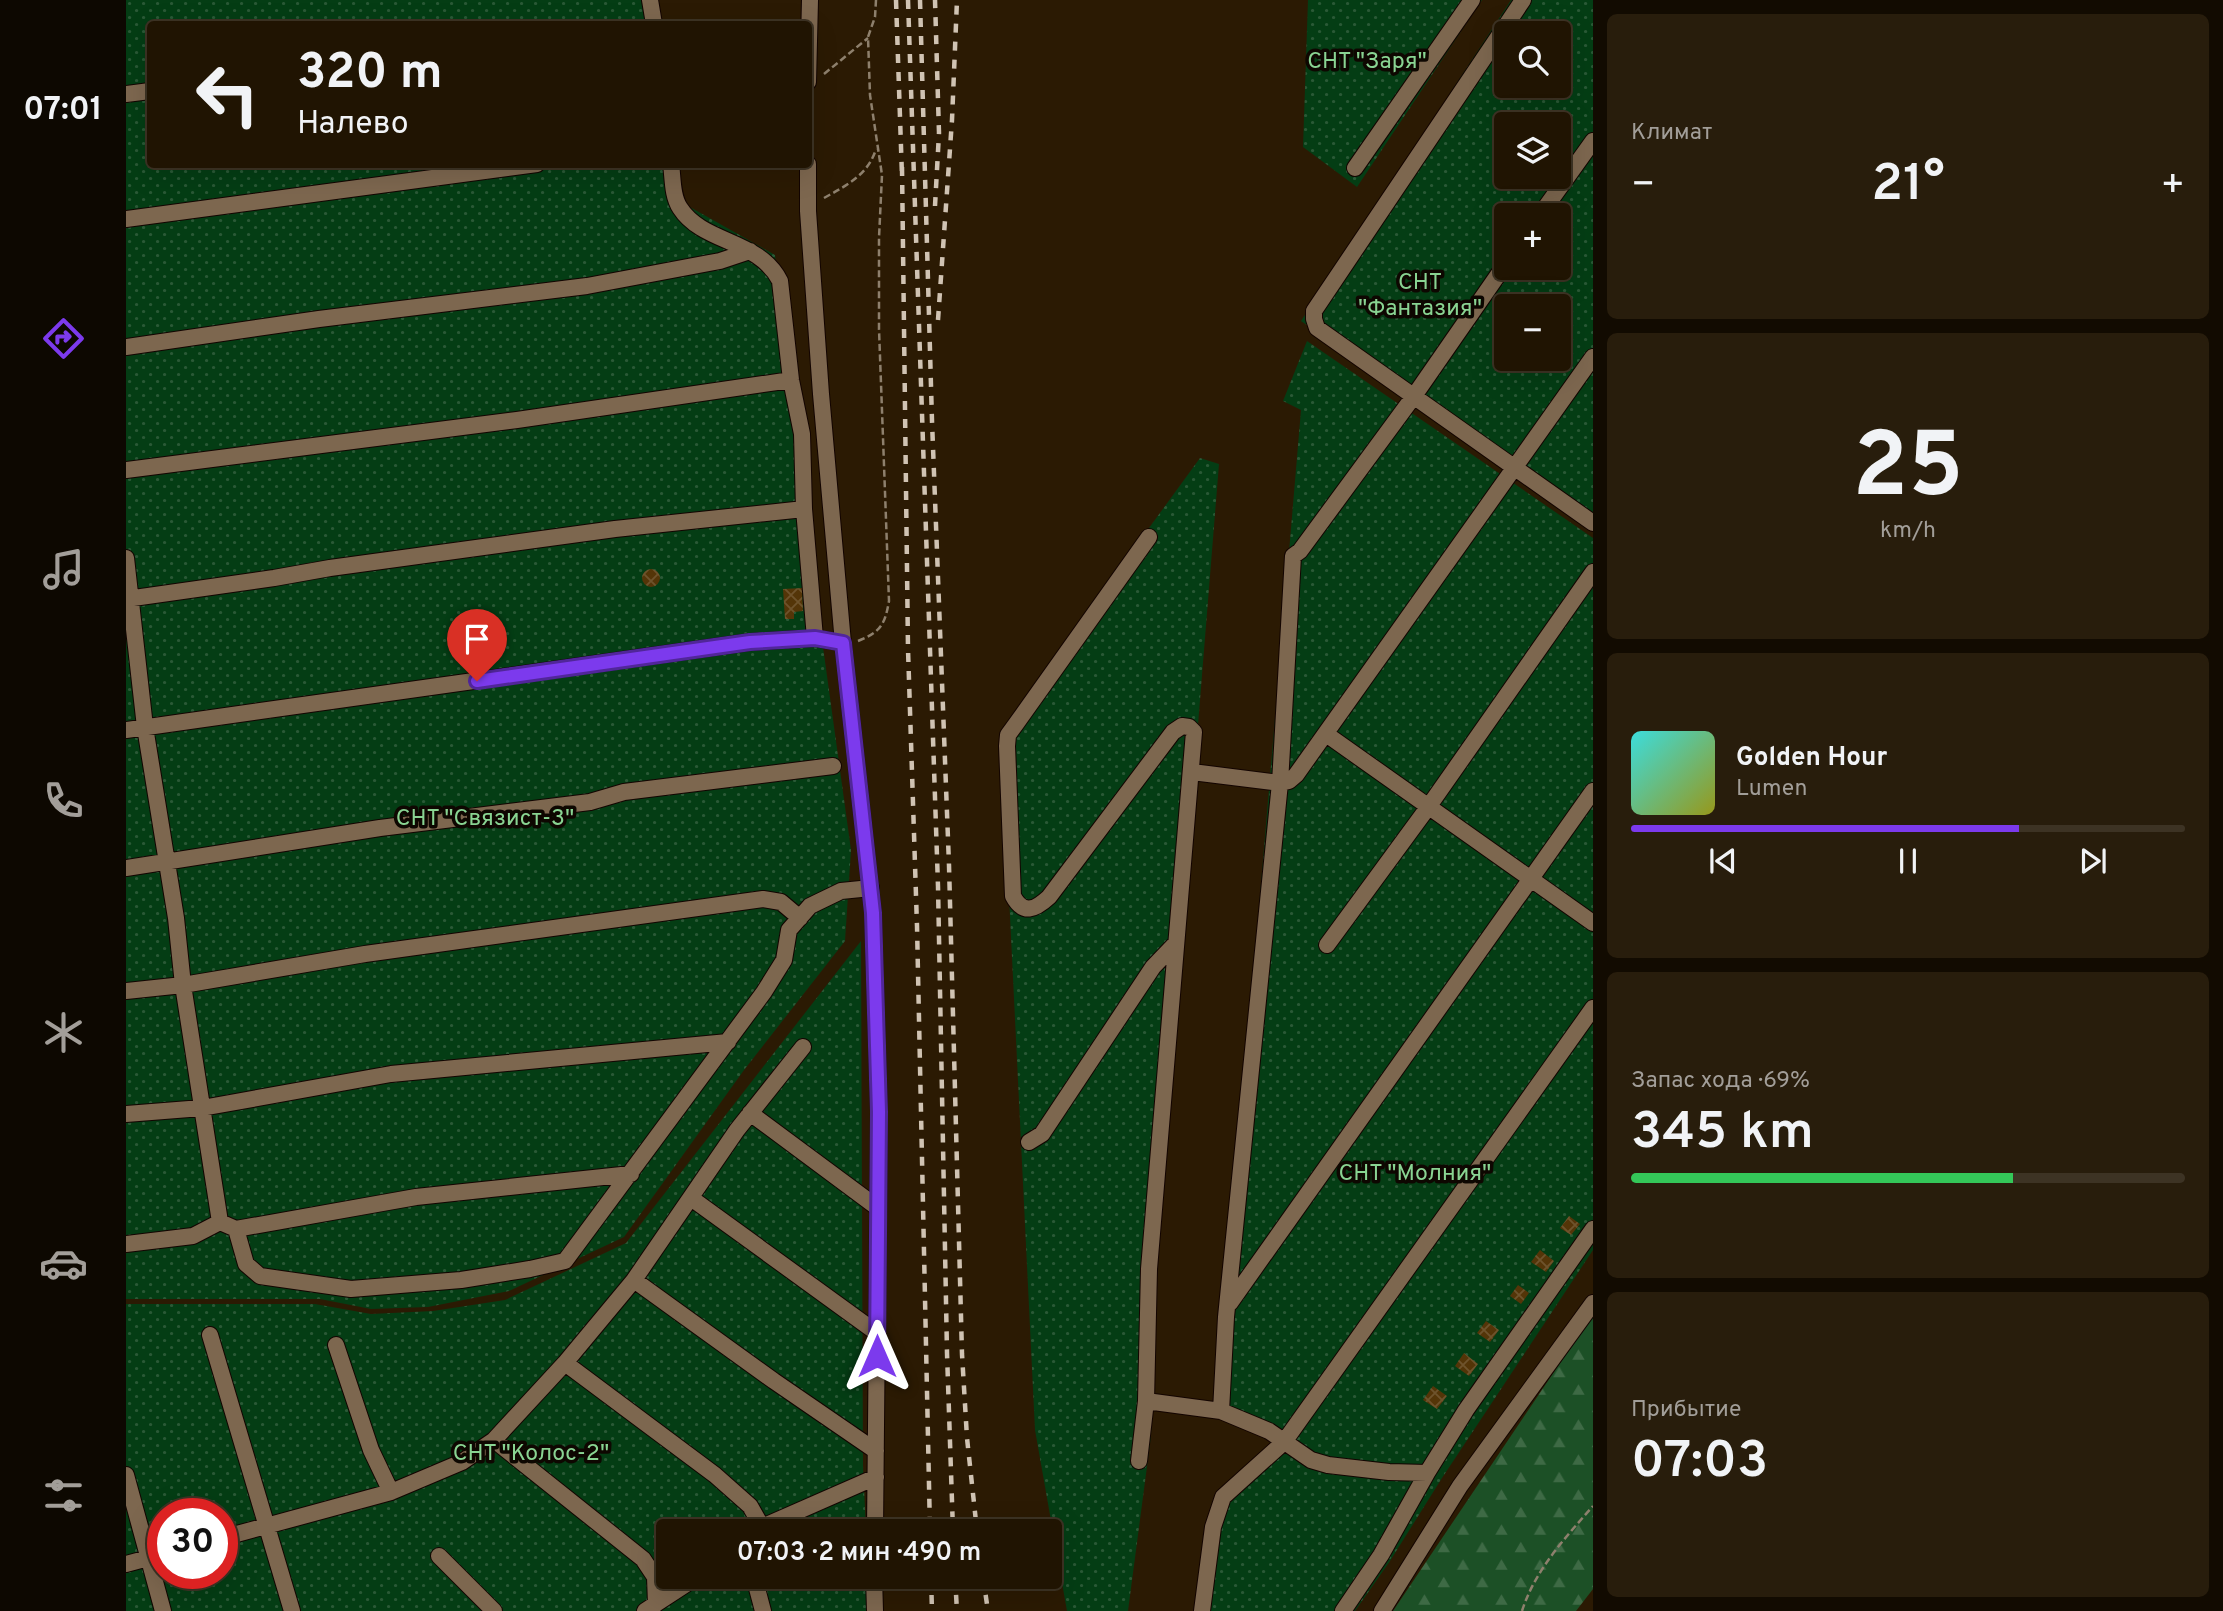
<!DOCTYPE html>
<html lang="ru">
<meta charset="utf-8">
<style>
:root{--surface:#201402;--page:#281d0c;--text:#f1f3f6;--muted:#a29e99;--line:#3d3324;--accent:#7c3aed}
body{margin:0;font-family:Overpass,sans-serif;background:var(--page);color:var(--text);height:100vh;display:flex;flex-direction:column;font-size:26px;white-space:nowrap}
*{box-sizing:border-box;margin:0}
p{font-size:23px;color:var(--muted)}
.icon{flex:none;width:38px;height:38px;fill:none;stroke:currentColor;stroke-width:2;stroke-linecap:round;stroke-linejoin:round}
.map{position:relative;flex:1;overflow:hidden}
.sheet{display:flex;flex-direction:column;gap:14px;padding:14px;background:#120b01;width:630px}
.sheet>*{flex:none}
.banner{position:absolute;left:21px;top:21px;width:665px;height:147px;border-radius:7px;box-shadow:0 7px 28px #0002,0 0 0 2px var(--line);background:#201402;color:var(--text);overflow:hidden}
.tools{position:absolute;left:1368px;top:21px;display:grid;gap:14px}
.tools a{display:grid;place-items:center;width:77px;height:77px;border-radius:7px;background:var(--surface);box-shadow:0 7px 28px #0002,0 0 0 2px var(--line);font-size:35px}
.speed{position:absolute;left:21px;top:1498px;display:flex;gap:14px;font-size:35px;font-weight:700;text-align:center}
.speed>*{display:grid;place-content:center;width:91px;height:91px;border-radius:50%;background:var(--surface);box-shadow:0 7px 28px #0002,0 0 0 2px var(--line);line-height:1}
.speed .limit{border:10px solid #d22;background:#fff;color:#111}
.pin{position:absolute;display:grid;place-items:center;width:60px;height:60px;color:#fff;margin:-72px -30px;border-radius:50% 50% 50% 0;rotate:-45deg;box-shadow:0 0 7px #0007}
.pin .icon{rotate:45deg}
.me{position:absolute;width:77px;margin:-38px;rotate:0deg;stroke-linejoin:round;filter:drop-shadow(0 0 5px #0008)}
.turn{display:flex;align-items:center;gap:24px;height:147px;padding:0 35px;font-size:32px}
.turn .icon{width:91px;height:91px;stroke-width:2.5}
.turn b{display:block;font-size:49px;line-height:60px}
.big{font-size:52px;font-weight:600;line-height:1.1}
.sheet .tile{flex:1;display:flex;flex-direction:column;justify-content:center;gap:10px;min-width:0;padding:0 24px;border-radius:10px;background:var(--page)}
.sheet .dial{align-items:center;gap:0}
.dial b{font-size:91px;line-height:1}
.song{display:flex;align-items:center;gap:21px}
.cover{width:84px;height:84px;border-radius:10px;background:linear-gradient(135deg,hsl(180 70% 55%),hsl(60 70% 35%))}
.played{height:7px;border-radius:4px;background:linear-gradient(90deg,var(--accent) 70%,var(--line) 70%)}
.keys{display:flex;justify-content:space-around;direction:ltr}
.heat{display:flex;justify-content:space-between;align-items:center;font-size:38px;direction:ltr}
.charge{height:10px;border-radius:5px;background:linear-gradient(90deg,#34c759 69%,var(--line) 0)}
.trip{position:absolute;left:530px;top:1519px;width:406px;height:70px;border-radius:7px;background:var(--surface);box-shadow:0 7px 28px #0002,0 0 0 2px var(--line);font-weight:600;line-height:70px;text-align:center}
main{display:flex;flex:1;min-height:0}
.tabs{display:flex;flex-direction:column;width:126px;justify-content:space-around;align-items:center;background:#0d0801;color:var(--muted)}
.tabs .icon{width:49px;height:49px}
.tabs .active{color:var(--accent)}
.tabs b{font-size:32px;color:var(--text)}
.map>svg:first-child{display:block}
.green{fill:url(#green-dots);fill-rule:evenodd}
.forest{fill:url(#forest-firs)}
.building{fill:url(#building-cross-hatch)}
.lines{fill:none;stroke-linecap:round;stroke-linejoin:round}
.minor-casing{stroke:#130400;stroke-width:18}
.path{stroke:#8e806d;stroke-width:2.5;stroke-dasharray:7 3.5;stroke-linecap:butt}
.minor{stroke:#7d674f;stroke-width:16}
.rail{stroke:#d0c3b3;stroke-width:4.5;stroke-dasharray:9 9;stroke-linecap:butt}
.route-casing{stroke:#51269a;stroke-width:18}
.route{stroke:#7c3aed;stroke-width:12}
.labels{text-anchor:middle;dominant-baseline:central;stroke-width:7;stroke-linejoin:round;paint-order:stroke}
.park-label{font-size:23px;fill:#89d492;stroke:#0e0701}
</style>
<main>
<nav class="tabs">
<b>07:01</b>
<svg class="icon active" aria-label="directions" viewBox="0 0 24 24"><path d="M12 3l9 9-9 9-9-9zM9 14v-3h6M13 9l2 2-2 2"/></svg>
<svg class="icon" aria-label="music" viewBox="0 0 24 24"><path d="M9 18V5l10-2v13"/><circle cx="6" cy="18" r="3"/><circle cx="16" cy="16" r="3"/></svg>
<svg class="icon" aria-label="phone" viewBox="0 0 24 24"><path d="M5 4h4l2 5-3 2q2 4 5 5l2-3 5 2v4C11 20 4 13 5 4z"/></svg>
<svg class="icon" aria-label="climate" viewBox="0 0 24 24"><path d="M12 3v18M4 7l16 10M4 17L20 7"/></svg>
<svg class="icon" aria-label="car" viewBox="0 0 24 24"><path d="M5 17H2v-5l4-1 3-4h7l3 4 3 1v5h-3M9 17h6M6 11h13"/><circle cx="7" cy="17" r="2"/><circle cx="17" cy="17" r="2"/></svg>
<svg class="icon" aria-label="filters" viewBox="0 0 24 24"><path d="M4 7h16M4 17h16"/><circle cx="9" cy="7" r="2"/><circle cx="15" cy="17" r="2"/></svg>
</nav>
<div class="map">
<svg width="1467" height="1611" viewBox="0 0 1467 1611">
<defs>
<pattern id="green-dots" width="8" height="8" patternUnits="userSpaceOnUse" patternTransform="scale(1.75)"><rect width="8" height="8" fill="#043d14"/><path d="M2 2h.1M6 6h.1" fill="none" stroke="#2a5936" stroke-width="1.8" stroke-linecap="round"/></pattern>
<pattern id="forest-firs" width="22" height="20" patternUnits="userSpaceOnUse" patternTransform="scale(1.75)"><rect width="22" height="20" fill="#1c5026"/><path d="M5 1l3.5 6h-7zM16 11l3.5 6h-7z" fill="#3e6a45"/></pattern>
<pattern id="building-cross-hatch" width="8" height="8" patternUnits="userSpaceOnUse" patternTransform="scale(1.75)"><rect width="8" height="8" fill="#543508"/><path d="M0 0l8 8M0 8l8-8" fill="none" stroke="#6e532c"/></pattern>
</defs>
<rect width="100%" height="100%" fill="#2b1a03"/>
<path class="green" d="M0 0H529L533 24H24V164L551 165 555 202 649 255 678 509 725 850 719 941 618 1070 498 1237 383 1291 302 1307 245 1309 194 1299H0Z
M1182 0H1356L1231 187 1177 147Z
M1385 0H1467V522L1175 321ZM1381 33H1433V86H1381ZM1381 124H1433V177H1381ZM1381 215H1433V268H1381ZM1381 306H1433V359H1381Z
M1181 341 1467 538V1250L1316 1478 1264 1561 1229 1611H1070L1095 1490 1148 1440 1090 1416 1175 410 1157 401Z
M1074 458 1093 464 1029 1259 1025 1436 1002 1611H941L909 1430 875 731Z
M735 941 737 1466 740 1531H542V1577H741L743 1611H0V1304H189L245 1314 307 1311 379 1300 500 1243ZM37 1514H96V1573H37Z"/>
<path class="forest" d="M1467 1314V1589L1450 1611H1267Z"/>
<path class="building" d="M516 578a9 9 0 1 1 18 0a9 9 0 1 1-18 0Z
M676 588 677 611 668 612V619H659L657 589Z
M1443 1216 1454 1224 1445 1235 1434 1228Z
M1414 1250 1428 1261 1420 1272 1405 1262Z
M1392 1285 1403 1293 1395 1304 1384 1296Z
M1360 1321 1373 1330 1364 1342 1351 1333Z
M1338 1353 1352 1364 1343 1376 1329 1366Z
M1307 1386 1321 1396 1311 1409 1297 1400Z"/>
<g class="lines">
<g class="minor-casing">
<path id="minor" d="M524 0 528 24
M1397 0 1188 311V319L1191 328 1467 523
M682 82 684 0
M0 94 24 91
M545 164C547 178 546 196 554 208 577 244 633 239 654 281L665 380 676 434 678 509 689 638
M682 164V211L695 394 717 643 747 913 753 1112 749 1531
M1229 168 1346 0
M1414 215 1467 141
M0 219 411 164
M0 347 193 319 461 286 594 261 624 251
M0 470 391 420 665 380
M0 558 19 727 50 918 57 985 94 1222 110 1229 120 1264 134 1276 225 1289 335 1280 404 1269 439 1261 638 992 658 960 663 930 684 906 715 891 745 888
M0 599 148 578 204 568 489 529 678 509
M0 730 624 642 689 638 717 643
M1200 734 1467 923
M1066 772 1154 783 1163 781 1170 775 1467 357
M0 868 254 828 464 802 498 792 707 766
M1201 945 1303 806 1467 572
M0 991 57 985 239 954 637 899 655 902 674 918
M624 1113 752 1208
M0 1114 76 1108 265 1074 602 1042
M903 1142 916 1134 1027 967 1050 943
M565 1198 751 1333
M110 1229 290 1197 505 1174
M0 1244 67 1236 94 1222
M508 1280 648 1381 750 1451
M1104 1303 1467 791
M84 1335 166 1611
M210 1345 245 1450 265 1492
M439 1363 589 1475 624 1506 636 1527
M1020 1401 1095 1411 1143 1431 1185 1460 1202 1465 1263 1472 1301 1473
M1095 1411 1100 1317 1154 783 1167 556 1174 551 1288 396 1381 262
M368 1440 517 1559 529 1577 530 1604
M1013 1461 1020 1401 1023 1269 1068 732 1063 727 1056 726 1047 732 923 897C909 910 897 915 887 896L881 746 882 735 890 724 1023 537
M0 1475 37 1611
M631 1531 636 1527 750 1477
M96 1538 265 1492 336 1462 368 1440 439 1363 508 1280 611 1130 677 1047
M313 1556 368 1611
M0 1564 37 1554
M628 1577 637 1611
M748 1577 749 1611
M519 1611 571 1577
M1076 1611 1087 1527 1097 1497 1158 1442 1467 1008
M1217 1611 1255 1555 1301 1473 1340 1410 1467 1229
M1256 1611 1334 1486 1467 1303"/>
</g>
<path class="path" d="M698 74 742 38
M698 198C721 185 742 175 750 149
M732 641C755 632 759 624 763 601L753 329V238L756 175 744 95 742 37 749 17 750 0
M1396 1611C1409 1570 1439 1538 1467 1506"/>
<use href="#minor" class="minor"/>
<path class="rail" d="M770 0 776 176
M782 0 812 886 821 1353 827 1531
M794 0 806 421 823 865 836 1354 841 1438 851 1531
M776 167 782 649 791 926 804 1531
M809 206 813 133 809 0
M812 320 826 120 831 0
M805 1577 806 1611
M829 1577 831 1611
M857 1577 862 1611"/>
</g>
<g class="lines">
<g class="route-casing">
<path id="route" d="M351 681 624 642 689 638 717 643 747 913 753 1112 751 1356"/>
</g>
<use href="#route" class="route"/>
</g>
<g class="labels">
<g class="park-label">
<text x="1241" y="62">СНТ "Заря"</text>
<text x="1294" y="283">СНТ<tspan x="1294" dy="26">"Фантазия"</tspan></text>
<text x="359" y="819">СНТ "Связист-3"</text>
<text x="1289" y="1174">СНТ "Молния"</text>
<text x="405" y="1454">СНТ "Колос-2"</text>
</g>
</g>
</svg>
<div class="tools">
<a><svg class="icon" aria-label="search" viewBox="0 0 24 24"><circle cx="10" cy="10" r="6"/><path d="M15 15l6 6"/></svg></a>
<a><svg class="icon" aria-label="layers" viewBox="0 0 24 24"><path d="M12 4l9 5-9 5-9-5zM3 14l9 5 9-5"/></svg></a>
<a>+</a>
<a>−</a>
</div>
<div class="speed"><div class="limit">30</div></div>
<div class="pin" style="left:351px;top:681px;background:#d93025"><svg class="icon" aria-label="arrive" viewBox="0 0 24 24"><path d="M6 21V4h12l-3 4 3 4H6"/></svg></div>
<svg class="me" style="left:751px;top:1356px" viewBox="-20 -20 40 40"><path d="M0-17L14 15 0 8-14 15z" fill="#7c3aed" stroke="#fff" stroke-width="4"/></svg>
<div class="trip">07:03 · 2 мин · 490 m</div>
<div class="banner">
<div class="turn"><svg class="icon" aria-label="left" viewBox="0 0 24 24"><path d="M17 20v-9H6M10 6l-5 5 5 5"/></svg><div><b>320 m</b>Налево</div></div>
</div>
</div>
<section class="sheet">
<div class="tile"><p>Климат</p>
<div class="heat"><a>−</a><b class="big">21°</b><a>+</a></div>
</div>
<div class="tile dial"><b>25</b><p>km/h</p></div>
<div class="tile">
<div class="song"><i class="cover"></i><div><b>Golden Hour</b><p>Lumen</p></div></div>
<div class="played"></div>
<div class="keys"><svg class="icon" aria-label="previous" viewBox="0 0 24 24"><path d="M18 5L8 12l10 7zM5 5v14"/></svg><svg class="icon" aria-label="pause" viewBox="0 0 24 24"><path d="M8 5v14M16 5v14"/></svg><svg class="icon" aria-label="next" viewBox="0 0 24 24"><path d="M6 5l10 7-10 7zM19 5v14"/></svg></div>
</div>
<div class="tile"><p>Запас хода · 69%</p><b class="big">345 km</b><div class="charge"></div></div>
<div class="tile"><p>Прибытие</p><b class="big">07:03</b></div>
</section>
</main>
